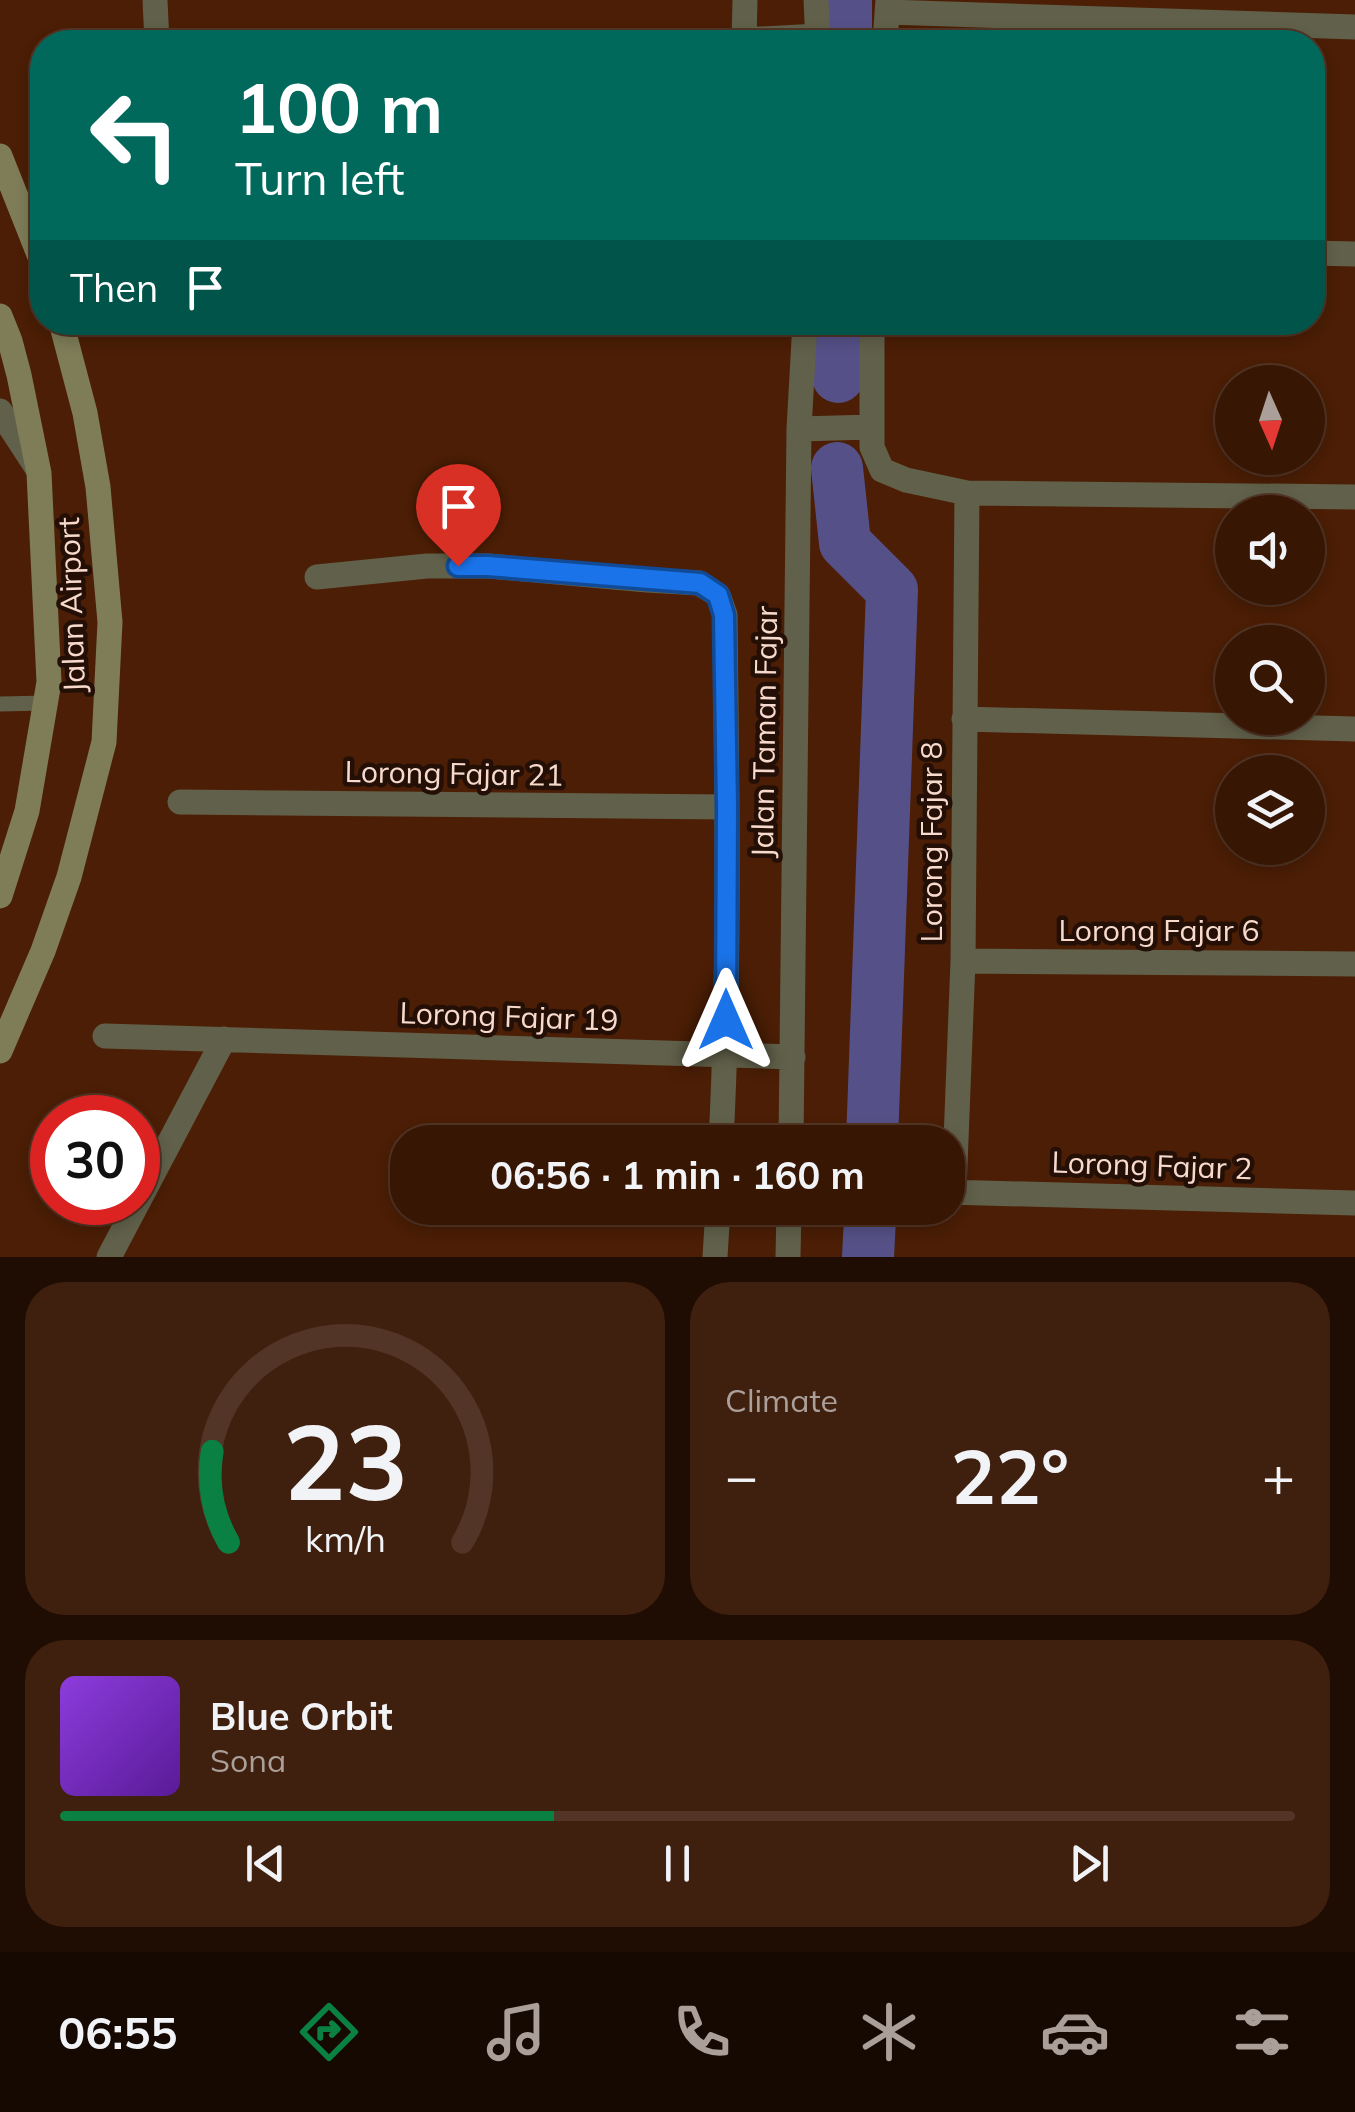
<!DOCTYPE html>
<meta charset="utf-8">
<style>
:root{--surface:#381604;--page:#3f1f0e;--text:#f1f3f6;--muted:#ab9f9a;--line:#523526;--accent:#0b8043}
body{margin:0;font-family:Mulish,sans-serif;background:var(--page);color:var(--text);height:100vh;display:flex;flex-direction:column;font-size:38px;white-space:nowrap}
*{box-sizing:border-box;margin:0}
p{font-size:32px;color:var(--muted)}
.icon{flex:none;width:55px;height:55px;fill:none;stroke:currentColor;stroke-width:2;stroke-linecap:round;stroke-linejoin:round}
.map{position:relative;height:1257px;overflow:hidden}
.sheet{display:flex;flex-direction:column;gap:25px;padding:25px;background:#1f0c02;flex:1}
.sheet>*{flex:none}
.hud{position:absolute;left:30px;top:30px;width:1295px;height:305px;border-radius:40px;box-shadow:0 5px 15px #0003,0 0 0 2px var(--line);background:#00695c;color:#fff;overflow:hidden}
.needle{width:65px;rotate:177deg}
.buttons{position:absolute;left:1215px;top:365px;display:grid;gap:20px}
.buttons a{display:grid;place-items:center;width:110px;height:110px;border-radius:50%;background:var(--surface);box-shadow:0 5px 15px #0003,0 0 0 2px var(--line);font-size:50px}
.speed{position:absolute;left:30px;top:1095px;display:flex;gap:20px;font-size:50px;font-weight:700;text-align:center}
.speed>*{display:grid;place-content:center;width:130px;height:130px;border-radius:50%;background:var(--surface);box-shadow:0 5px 15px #0003,0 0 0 2px var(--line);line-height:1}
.speed .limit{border:15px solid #d22;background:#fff;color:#111}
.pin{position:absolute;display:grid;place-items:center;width:85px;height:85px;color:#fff;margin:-102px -42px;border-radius:50% 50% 50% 0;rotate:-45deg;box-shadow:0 0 10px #0007}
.pin .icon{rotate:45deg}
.me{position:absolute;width:110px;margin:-55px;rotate:0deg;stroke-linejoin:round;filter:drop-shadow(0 0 8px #0008)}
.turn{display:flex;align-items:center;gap:35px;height:210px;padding:0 40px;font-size:45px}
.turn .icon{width:130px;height:130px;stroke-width:2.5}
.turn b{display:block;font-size:70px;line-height:85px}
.then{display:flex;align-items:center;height:95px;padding:0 40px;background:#0003;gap:20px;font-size:38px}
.big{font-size:75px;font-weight:700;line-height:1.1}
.sheet .tile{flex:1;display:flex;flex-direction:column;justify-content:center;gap:15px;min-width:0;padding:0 35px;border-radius:40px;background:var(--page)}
.sheet .dial{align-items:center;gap:0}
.dial svg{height:260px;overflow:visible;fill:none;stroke:var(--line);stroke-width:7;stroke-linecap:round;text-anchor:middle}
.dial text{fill:var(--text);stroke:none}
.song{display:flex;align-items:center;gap:30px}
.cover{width:120px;height:120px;border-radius:15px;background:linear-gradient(135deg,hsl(270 70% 55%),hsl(270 70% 35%))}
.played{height:10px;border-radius:5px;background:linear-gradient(90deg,var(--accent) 40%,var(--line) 40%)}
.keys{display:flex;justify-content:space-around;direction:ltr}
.heat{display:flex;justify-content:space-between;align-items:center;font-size:55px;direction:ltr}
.sheet .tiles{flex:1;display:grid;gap:25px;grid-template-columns:1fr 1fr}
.tile:last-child{grid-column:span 2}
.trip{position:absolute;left:390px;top:1125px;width:575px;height:100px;border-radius:40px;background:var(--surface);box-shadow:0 5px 15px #0003,0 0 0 2px var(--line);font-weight:700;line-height:100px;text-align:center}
.tabs{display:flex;height:160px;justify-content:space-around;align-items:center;background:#160902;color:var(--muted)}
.tabs .icon{width:70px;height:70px}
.tabs .current{color:var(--accent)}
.tabs b{font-size:45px;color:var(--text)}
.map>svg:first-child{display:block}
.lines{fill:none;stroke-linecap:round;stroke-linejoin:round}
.river{stroke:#555188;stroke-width:52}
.service{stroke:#61604a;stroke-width:15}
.minor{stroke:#61604a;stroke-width:25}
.secondary{stroke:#7e7d58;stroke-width:25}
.route-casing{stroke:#114b97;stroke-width:25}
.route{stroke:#1a73e8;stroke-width:18}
.labels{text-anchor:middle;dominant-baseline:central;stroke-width:9;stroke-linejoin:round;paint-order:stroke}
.street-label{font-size:30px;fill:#f8dacd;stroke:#230f06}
</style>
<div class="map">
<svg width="1355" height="1257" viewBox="0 0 1355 1257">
<rect width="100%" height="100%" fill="#4b1e05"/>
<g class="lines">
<path class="river" d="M846 0V42
M838 377 839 322
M837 468 845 543 892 590 872 1142
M868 1257 870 1218"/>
<path class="service" d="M0 704 46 703"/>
<path class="minor" d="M155 0 157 42
M816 0 818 42
M887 12 1355 27
M744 40 745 0
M704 42 819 36
M885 42 888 0
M1312 253 1355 254
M872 322V447L882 470 906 480 967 493 1355 497
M0 411 37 468
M799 429 872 427
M317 577 427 566H489L647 580 699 583 718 595 725 615C727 791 730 967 721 1142
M964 719 1355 729
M180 802 727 807
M963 961 1355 964
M105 1036 793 1057
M791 1142 799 429 805 322
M954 1191 963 961 967 493
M948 1192 1355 1203
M109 1257 224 1039
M715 1257 718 1208
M788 1257 789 1208"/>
<path class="secondary" d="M0 156 42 262
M0 316 10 341 19 375 39 473 49 682 27 811 0 896
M0 1051 43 951 69 877 104 742 110 622 98 487 85 413 61 322"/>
</g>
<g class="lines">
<g class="route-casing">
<path id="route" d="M458 566H488L700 583 718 595 724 615 727 807 726 1020"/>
</g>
<use href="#route" class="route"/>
</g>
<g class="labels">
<g class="street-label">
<text transform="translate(71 605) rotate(-92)">Jalan Airport</text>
<text transform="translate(764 732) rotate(-89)">Jalan Taman Fajar</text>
<text transform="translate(454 773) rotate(1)">Lorong Fajar 21</text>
<text transform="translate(931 842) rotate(-90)">Lorong Fajar 8</text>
<text x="1159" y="930">Lorong Fajar 6</text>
<text transform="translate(509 1016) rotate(2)">Lorong Fajar 19</text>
<text transform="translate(1152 1165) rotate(2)">Lorong Fajar 2</text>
</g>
</g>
</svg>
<div class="buttons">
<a><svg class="needle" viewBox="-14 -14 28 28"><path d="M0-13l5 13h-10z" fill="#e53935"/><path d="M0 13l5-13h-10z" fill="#ab9f9a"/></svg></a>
<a><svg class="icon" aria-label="sound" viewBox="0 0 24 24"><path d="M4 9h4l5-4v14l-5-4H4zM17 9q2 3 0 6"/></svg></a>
<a><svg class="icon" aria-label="search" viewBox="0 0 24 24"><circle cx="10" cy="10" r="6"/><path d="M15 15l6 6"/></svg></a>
<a><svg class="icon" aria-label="layers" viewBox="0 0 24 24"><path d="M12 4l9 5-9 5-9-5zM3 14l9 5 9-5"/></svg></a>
</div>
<div class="speed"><div class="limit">30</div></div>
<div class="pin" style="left:458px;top:566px;background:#d93025"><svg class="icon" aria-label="arrive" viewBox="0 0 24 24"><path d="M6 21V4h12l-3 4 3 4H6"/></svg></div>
<svg class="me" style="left:726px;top:1020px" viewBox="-20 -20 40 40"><path d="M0-17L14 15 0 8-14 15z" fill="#1a73e8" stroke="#fff" stroke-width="4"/></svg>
<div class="trip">06:56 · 1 min · 160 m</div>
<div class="hud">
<div class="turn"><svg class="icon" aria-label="left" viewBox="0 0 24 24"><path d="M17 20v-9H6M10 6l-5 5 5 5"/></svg><div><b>100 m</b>Turn left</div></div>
<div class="then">Then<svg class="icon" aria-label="arrive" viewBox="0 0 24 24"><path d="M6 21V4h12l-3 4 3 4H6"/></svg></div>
</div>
</div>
<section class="sheet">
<div class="tiles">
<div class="tile dial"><svg viewBox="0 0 100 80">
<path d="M14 69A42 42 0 1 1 86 69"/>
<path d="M14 69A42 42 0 0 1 9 41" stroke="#0b8043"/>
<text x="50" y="56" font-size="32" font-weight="700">23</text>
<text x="50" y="72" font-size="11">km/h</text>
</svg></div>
<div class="tile"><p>Climate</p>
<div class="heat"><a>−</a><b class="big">22°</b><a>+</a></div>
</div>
<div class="tile">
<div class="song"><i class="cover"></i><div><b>Blue Orbit</b><p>Sona</p></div></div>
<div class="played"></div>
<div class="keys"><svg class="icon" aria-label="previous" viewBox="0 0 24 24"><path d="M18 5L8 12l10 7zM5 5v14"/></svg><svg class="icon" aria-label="pause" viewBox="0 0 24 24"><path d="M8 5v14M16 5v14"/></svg><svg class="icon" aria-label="next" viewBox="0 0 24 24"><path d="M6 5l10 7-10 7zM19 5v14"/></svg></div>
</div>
</div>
</section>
<nav class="tabs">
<b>06:55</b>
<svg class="icon current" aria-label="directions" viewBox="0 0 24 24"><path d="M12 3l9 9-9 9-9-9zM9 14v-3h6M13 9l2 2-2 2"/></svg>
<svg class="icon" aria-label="music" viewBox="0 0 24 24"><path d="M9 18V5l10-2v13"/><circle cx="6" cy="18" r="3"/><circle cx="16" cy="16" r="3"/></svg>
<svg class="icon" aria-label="phone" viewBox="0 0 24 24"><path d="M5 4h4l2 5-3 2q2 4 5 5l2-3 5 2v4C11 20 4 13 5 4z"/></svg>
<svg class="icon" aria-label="climate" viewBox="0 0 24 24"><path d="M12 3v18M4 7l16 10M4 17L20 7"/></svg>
<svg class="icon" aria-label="car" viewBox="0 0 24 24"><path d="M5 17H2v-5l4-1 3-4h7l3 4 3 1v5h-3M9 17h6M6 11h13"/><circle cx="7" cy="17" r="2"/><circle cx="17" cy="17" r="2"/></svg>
<svg class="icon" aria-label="filters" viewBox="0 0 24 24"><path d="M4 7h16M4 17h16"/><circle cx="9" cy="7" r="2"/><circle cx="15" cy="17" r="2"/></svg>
</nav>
